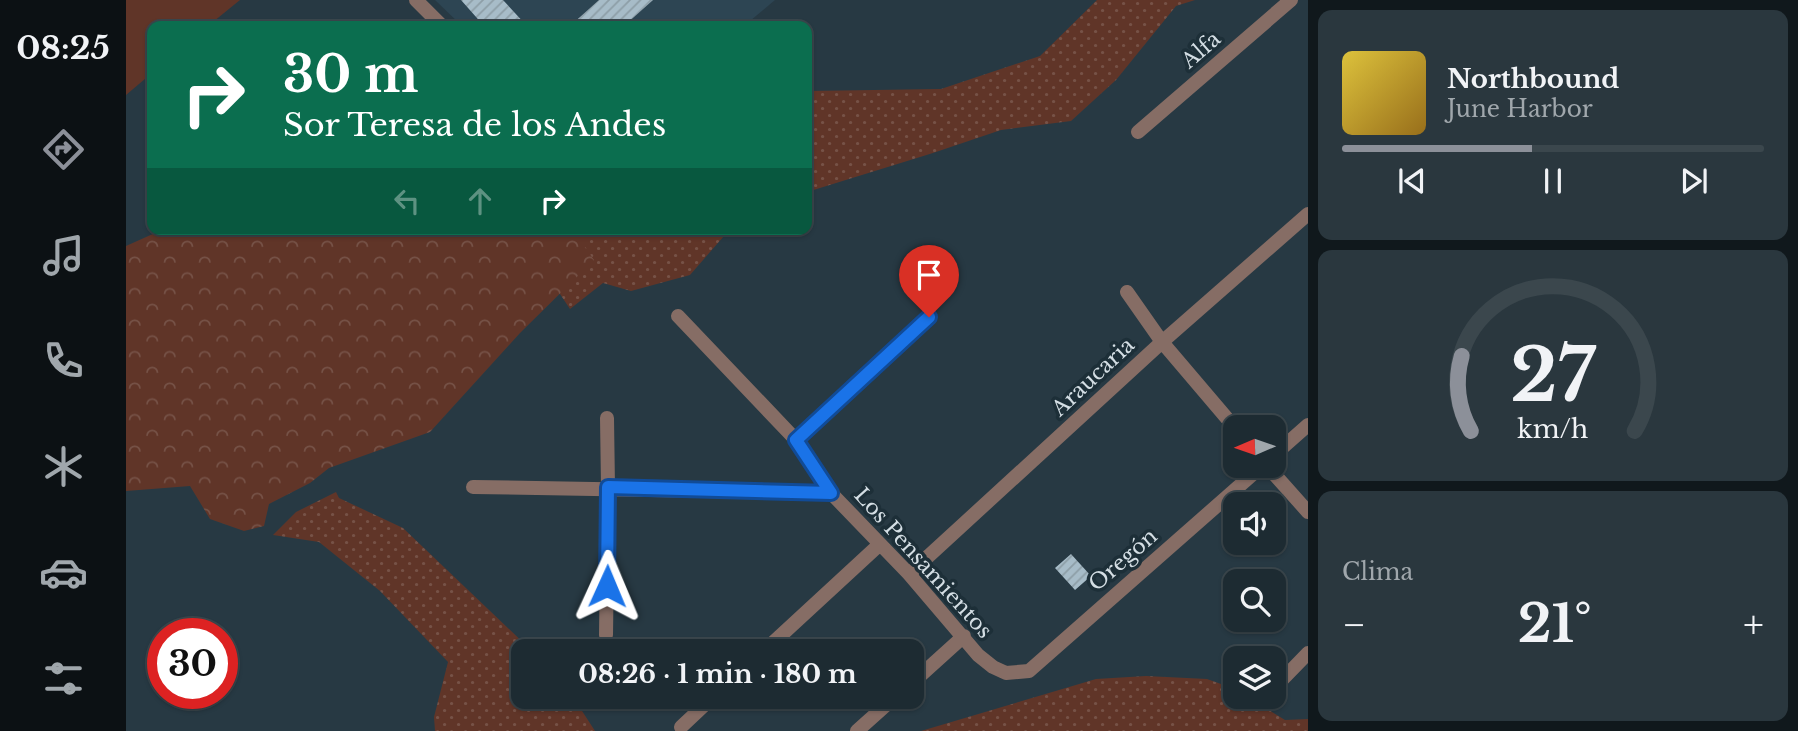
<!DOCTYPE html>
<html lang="es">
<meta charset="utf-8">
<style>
:root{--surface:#1d2b32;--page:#2a373e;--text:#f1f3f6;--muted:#a0a7ac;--line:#3b474d;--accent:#8c9099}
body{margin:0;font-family:"Libre Baskerville",serif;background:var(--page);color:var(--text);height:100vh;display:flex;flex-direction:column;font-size:26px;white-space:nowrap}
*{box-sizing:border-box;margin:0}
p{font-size:23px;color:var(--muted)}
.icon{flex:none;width:38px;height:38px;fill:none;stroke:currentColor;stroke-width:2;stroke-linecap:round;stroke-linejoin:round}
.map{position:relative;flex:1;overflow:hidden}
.details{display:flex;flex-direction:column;gap:10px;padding:10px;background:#10181c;width:490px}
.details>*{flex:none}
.hud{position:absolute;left:21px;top:21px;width:665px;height:214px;border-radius:14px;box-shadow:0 2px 5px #0004,0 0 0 2px var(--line);background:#0b6e4f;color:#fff;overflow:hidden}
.needle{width:46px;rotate:268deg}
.buttons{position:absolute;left:1097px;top:415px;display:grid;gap:14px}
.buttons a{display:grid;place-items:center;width:63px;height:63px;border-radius:14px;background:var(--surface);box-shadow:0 2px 5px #0004,0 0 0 2px var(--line);font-size:35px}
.speed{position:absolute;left:21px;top:618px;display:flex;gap:14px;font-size:35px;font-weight:700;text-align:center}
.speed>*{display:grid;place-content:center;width:91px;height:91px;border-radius:50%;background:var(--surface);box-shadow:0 2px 5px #0004,0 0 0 2px var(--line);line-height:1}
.speed .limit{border:10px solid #d22;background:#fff;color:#111}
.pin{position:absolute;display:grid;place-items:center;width:60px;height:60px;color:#fff;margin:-72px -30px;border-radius:50% 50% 50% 0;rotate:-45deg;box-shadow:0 0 7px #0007}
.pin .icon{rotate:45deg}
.me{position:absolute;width:77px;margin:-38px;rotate:1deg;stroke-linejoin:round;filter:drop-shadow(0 0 5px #0008)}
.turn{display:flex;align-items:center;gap:24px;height:147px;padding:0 21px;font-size:32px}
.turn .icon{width:91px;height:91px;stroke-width:2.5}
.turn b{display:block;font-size:49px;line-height:60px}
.lanes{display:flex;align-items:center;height:66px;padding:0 21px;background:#0003;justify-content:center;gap:35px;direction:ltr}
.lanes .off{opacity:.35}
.big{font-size:52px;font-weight:800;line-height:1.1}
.details .widget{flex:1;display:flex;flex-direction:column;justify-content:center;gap:10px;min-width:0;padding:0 24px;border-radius:14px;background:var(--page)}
.details .dial{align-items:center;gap:0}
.dial svg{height:182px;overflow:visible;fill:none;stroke:var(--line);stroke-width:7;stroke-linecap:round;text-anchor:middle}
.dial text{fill:var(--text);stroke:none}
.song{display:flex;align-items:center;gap:21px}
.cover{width:84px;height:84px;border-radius:10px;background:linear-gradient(135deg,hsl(50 70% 55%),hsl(40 70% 35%))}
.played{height:7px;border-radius:4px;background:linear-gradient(90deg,var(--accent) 45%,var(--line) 45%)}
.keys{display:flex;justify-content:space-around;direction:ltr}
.heat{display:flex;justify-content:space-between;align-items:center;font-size:38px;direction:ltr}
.trip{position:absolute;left:385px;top:639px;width:413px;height:70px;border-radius:14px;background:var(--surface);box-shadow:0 2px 5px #0004,0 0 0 2px var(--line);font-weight:800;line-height:70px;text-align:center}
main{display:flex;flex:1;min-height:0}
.menu{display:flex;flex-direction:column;width:126px;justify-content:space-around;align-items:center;background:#0c1114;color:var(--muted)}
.menu .icon{width:49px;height:49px}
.menu .active{color:var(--accent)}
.menu b{font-size:32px;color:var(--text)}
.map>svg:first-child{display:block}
.built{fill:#2d4553}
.grass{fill:url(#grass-dots)}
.forest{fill:url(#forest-crowns)}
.garden{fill:#603528}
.building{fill:url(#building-hatch)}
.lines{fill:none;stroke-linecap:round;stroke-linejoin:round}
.minor{stroke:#866d65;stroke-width:14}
.route-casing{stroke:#114b97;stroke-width:18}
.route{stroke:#1a73e8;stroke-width:12}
.labels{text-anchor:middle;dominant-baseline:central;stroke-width:7;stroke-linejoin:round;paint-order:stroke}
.street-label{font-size:21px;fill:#d4dee4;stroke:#1d2f38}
</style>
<main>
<nav class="menu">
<b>08:25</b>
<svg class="icon active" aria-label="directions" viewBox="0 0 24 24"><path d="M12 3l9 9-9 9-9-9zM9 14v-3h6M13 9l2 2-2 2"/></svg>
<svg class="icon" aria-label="music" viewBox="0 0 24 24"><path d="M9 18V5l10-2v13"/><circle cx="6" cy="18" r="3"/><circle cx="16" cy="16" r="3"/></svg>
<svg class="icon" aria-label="phone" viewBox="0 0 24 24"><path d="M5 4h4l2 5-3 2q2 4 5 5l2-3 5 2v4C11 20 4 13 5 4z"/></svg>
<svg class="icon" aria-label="climate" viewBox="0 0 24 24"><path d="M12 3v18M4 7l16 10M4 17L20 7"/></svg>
<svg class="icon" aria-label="car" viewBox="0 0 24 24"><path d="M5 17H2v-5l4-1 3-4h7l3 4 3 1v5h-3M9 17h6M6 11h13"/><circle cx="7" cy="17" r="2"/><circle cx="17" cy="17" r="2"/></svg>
<svg class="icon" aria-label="filters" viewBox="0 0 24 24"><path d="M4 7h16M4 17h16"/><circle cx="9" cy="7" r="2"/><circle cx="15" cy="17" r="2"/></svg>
</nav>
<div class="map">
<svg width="1182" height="731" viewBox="0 0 1182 731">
<defs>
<pattern id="grass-dots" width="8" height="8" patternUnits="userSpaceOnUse" patternTransform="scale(1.75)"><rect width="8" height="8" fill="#603528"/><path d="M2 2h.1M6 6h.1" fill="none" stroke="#765247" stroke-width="1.8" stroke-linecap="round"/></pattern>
<pattern id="forest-crowns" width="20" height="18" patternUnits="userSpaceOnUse" patternTransform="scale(1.75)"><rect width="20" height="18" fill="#603528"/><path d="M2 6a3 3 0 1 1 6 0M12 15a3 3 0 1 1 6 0" fill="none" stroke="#765247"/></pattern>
<pattern id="building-hatch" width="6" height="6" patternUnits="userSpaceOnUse" patternTransform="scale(1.75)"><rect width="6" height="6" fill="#a7bcc8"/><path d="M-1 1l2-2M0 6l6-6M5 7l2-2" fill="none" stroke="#8d9ea7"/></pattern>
</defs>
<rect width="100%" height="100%" fill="#273943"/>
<path class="built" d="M309 0H649L618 26H336Z"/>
<path class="grass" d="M971 0H1069L1050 6 990 80 945 121 875 130 807 153 681 192V91L815 89 914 56Z
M406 229H610L598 236 564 275 505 291 477 283 444 309 418 270Z
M210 492 213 498 277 528 406 651H397V696L447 697 469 731H309L308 717 322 662 254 591 193 542 147 535 170 512Z
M1020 676 1081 679 1109 689 1110 696 1122 697 1159 720 1182 719V731H795L970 679Z"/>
<path class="forest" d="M38 229H446L468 260 394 333 304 432 203 468 184 483 143 504 138 526 118 531 84 519 64 486 0 491V246Z"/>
<path class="garden" d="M0 0H114L82 26H26V73L0 95Z"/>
<path class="building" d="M335 0H377L401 26H358Z
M473 0H527L498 26H444Z
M945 554 965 576 949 590 929 568Z"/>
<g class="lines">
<path class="minor" d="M290 0 316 26
M1012 132 1165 0
M1001 292 1036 342 1110 429
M552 316 670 440 705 493 783 574 852 655 867 667 880 673 903 671 1136 466
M670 440 803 317
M1148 455 1182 425
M1141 466 1182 512
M347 487 705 493
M783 574 1036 342 1182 214
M480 635 482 487 481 418
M638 651 754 544
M786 683 838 636
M1151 685 1182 653
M555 727 588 696
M731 731 770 696"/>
</g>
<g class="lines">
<g class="route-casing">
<path id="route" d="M481 586 482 487 705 493 670 440 803 317"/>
</g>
<use href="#route" class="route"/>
</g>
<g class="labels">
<g class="street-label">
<text transform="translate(1075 50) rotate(-41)">Alfa</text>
<text transform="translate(967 377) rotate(-43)">Araucaria</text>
<text transform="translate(997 560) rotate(-41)">Oregón</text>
<text transform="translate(797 563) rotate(48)">Los Pensamientos</text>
</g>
</g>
</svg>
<div class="buttons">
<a><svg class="needle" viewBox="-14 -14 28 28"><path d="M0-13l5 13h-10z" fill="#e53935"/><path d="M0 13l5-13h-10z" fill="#a0a7ac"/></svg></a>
<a><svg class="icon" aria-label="sound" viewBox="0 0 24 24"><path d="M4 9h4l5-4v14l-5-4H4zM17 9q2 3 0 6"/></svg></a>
<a><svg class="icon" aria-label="search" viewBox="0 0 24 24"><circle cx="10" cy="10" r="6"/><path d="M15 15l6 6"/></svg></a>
<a><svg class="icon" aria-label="layers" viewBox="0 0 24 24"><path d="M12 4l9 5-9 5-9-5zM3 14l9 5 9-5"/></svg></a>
</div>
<div class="speed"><div class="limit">30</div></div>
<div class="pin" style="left:803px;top:317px;background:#d93025"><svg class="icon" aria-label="arrive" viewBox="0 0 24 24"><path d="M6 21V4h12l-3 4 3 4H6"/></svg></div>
<svg class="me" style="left:481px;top:586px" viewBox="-20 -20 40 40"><path d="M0-17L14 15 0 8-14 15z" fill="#1a73e8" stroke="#fff" stroke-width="4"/></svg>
<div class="trip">08:26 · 1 min · 180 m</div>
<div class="hud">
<div class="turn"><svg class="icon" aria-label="right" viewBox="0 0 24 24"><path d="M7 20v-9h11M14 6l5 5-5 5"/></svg><div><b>30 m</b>Sor Teresa de los Andes</div></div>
<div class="lanes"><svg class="icon off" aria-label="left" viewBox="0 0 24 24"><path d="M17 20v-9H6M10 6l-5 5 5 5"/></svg><svg class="icon off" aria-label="ahead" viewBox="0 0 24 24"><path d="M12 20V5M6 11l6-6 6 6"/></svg><svg class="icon" aria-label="right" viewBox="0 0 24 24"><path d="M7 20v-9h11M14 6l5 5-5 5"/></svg></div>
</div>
</div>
<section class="details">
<div class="widget">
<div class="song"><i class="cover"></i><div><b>Northbound</b><p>June Harbor</p></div></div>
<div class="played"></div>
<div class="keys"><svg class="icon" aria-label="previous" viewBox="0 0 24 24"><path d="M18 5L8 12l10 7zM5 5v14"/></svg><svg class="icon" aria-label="pause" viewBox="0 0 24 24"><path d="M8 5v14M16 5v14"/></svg><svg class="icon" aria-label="next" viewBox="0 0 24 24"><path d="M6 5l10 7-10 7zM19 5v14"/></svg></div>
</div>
<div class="widget dial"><svg viewBox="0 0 100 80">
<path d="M14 69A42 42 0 1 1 86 69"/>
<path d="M14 69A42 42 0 0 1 10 36" stroke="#8c9099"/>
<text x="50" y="56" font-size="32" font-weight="700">27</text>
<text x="50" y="72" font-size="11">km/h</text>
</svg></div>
<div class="widget"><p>Clima</p>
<div class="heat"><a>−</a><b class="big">21°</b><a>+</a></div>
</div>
</section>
</main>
